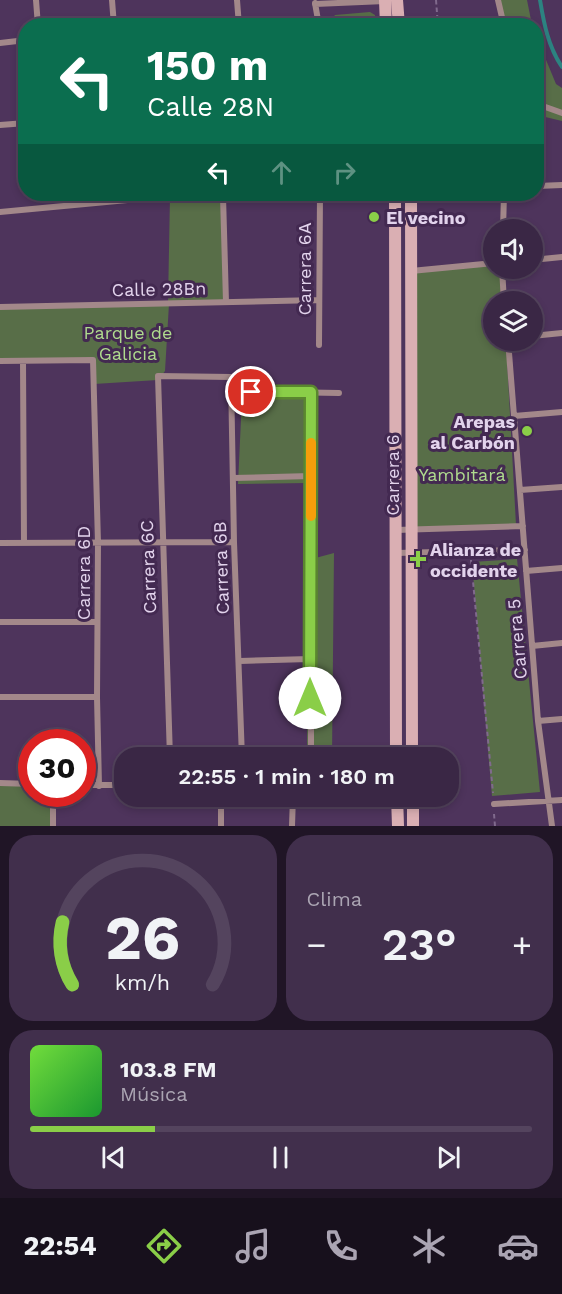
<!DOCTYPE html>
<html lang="es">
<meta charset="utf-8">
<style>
:root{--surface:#3a2745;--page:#412f4c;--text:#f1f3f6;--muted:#aba5b3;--line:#54445e;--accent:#8ace48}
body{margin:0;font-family:"Work Sans",sans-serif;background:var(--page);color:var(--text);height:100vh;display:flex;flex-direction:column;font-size:22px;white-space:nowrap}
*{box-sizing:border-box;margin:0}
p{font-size:20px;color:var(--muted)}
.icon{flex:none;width:33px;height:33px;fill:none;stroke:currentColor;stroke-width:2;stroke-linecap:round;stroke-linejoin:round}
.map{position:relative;height:826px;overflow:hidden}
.sheet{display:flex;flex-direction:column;gap:9px;padding:9px;background:#201526;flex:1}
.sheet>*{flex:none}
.hud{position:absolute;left:18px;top:18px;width:526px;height:183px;border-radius:24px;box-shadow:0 3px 9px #0003,0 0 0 2px var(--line);background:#0b6e4f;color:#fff;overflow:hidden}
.controls{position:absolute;left:483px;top:219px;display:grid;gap:12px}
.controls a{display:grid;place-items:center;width:60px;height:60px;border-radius:50%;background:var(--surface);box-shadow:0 3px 9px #0003,0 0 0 2px var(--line);font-size:30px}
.speed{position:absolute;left:18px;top:729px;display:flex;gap:12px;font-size:30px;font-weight:700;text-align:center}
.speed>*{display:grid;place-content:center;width:78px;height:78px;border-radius:50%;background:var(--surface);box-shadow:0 3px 9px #0003,0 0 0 2px var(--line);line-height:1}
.speed .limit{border:9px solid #d22;background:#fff;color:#111}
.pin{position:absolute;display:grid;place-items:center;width:51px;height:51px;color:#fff;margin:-26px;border:3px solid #fff;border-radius:50%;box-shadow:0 2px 6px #0007}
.me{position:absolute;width:66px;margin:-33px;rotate:0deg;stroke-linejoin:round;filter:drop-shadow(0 0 4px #0008)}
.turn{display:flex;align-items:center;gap:21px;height:126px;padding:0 30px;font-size:27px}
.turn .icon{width:78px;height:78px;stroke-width:2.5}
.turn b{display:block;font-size:42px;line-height:51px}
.lanes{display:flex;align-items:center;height:57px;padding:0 30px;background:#0003;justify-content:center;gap:30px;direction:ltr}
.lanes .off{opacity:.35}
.big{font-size:45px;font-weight:600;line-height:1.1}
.sheet .widget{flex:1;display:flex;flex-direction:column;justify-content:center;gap:9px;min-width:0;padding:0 21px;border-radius:24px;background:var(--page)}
.sheet .dial{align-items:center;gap:0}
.dial svg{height:156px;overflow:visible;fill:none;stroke:var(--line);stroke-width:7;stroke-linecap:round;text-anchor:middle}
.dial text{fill:var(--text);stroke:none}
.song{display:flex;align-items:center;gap:18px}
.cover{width:72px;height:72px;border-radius:9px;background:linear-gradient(135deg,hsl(100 70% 55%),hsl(130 70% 35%))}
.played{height:6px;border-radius:3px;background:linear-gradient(90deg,var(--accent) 25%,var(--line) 25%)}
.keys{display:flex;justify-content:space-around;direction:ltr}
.heat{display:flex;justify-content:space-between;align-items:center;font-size:33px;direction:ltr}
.sheet .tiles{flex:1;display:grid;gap:9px;grid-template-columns:1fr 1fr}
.widget:last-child{grid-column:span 2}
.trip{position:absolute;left:114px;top:747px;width:345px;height:60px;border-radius:24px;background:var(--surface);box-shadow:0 3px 9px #0003,0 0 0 2px var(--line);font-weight:600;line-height:60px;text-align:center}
.dock{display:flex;height:96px;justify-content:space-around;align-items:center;background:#17101c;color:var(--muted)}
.dock .icon{width:42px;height:42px}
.dock .on{color:var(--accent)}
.dock b{font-size:27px;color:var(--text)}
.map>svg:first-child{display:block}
.green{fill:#586e48}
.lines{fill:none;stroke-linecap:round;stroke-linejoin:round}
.stream{stroke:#2c8381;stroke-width:4}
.path{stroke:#806a8d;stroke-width:2;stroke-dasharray:4.5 3;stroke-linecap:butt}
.street{stroke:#a3888a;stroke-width:6}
.secondary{stroke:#daafb3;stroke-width:12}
.route-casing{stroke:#5a862f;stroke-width:15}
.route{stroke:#8ace48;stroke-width:10}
.slow{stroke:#f59e0b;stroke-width:10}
.poi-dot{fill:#8ace48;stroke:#432951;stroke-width:2}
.labels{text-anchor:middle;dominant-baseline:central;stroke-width:6;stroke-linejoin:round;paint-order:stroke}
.poi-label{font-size:18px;font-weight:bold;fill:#e2d3ec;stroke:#432951;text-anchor:start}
.street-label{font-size:18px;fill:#e2d3ec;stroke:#432951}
.park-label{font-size:18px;fill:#afdb8e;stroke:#432951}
</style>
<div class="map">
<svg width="562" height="826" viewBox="0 0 562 826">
<rect width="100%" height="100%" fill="#4e345c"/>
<path class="green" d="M497 0H527L532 25H502Z
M370 12 375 15 376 25H332V19L335 15Z
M537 38 556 84 562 88V121L537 115Z
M170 196H223L226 302 169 304 165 371 158 380 94 384 93 361H0V307L168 303Z
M493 263 494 268 502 269 504 301 494 302V340L506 341 516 525 410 529 411 271Z
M311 395 308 483 238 484 242 397Z
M334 553 332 757 307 758 308 560Z
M517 559 540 792 492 796 472 562Z
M0 783 31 784 32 794H53L51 826H0Z"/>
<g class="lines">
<path class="stream" d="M540 0C544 24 548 46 562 67"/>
<path class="path" d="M436 0 438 26
M422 194H461
M471 560 493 793
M494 814 495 826"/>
<path class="street" d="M36 0 38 26
M112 0 114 26
M237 0 239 26
M498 0 504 26
M315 3 319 26
M315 4 385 1
M170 26 237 19
M0 43 26 40
M537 104 562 113
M0 125 26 123
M537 186 562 185
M223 196 226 302
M0 212 170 196 381 194
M503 230 504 194
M532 260 562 257
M502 268 504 302
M411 271 494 263
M0 307 319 300
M532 336 562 333
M508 340 538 721 552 826
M319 345 320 194
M0 361 93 360 98 543 97 697 99 786
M23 361 24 543
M231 391 339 393
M514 416 562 412
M233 478 311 476
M520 490 562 487
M396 530 523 526
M0 543 234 542
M396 553 525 550
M526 571 562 568
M0 622H97
M532 646 562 643
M240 661 310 659
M0 697H97
M538 721 562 719
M170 758 158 376 231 377 234 542 242 758
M311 758V392
M0 783 32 784
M82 785H124
M494 804 562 800
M53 826V794
M221 826V796
M292 826 293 796"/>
<path class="secondary" d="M385 0 386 26
M397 0 399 26
M395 194 396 758
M411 194 412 758
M397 796 398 826
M413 796V826"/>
</g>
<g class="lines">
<g class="route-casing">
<path id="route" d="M251 392H311L310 698"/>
</g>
<use href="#route" class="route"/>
<path class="slow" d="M311 516V443"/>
</g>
<g class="poi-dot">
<circle cx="374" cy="217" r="6"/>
<circle cx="527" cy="431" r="6"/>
<path d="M415 550h6v6h6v6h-6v6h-6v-6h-6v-6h6z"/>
</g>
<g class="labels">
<g class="poi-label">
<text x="386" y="217">El vecino</text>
<text x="515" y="421" text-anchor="end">Arepas<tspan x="515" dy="21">al Carbón</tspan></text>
<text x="430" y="549">Alianza de<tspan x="430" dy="21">occidente</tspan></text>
</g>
<g class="street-label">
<text transform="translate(304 269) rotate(-90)">Carrera 6A</text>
<text transform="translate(159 289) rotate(-1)">Calle 28Bn</text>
<text transform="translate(392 475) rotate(-90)">Carrera 6</text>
<text transform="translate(148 567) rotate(-92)">Carrera 6C</text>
<text transform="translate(221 568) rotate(-92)">Carrera 6B</text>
<text transform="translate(83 573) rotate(-90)">Carrera 6D</text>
<text transform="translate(517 639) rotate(-95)">Carrera 5</text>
</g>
<g class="park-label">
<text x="128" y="332">Parque de<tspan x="128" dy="21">Galicia</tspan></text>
<text x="462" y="474">Yambitará</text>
</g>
</g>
</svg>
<div class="controls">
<a><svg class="icon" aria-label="sound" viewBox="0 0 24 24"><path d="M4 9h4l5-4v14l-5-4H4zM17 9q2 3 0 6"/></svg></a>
<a><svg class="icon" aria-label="layers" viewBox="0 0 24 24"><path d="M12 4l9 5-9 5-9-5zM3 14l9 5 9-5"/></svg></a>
</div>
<div class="speed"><div class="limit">30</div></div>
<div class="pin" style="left:251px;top:392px;background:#d93025"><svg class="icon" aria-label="arrive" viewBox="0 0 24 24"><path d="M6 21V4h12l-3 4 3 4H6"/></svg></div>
<svg class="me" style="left:310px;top:698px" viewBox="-20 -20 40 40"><circle r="19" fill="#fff"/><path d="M0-13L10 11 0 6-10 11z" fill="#8ace48"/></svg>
<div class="trip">22:55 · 1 min · 180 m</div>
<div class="hud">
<div class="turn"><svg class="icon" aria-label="left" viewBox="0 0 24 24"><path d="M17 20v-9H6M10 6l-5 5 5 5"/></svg><div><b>150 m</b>Calle 28N</div></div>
<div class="lanes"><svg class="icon" aria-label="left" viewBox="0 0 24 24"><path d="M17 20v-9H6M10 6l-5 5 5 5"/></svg><svg class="icon off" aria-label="ahead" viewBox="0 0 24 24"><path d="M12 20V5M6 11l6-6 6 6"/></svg><svg class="icon off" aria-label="right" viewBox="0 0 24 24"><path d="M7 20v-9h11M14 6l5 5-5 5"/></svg></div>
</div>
</div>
<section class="sheet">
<div class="tiles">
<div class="widget dial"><svg viewBox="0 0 100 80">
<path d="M14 69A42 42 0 1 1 86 69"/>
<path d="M14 69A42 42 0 0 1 9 37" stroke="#8ace48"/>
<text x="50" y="56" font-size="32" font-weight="700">26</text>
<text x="50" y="72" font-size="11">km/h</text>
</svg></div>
<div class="widget"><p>Clima</p>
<div class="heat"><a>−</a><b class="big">23°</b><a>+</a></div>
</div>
<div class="widget">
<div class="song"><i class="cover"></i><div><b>103.8 FM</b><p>Música</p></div></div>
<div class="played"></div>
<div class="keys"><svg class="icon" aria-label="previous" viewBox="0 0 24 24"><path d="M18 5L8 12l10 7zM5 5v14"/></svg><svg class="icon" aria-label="pause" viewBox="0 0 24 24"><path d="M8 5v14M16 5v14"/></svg><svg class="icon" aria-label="next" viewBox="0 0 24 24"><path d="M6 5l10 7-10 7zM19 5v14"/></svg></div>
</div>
</div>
</section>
<nav class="dock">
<b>22:54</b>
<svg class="icon on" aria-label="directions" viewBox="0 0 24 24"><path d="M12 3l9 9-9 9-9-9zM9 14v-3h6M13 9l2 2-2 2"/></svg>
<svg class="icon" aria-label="music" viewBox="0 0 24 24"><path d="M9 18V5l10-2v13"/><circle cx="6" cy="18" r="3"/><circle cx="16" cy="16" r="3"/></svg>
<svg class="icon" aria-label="phone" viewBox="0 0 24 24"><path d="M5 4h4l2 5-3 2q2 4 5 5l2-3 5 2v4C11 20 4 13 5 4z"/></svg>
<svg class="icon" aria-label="climate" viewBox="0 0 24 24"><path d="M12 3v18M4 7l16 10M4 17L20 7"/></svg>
<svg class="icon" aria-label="car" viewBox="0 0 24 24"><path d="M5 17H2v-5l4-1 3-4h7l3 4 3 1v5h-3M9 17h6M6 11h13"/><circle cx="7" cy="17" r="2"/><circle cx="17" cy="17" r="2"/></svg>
</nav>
